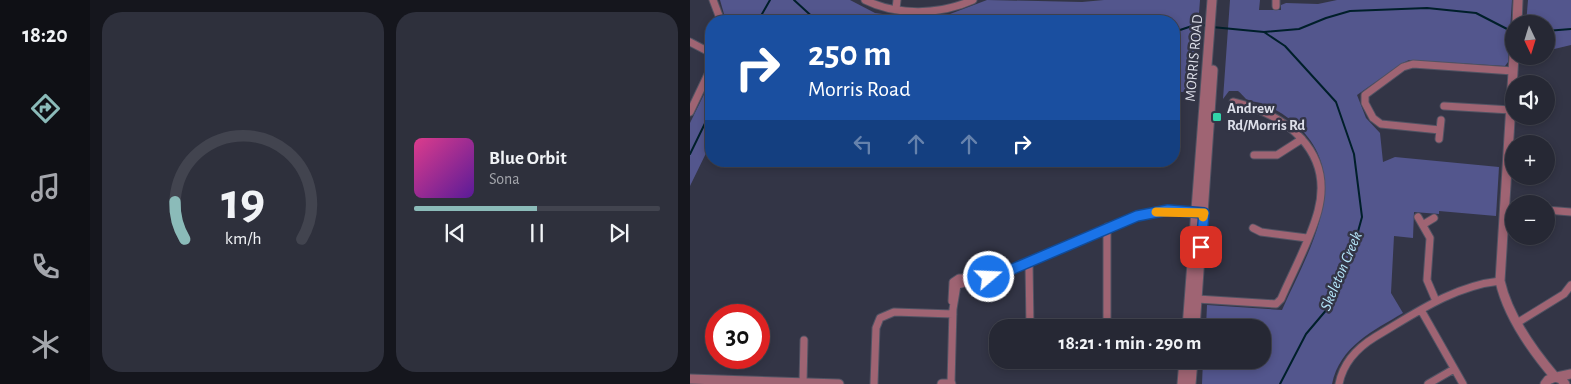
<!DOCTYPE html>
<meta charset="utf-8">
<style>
:root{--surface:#262834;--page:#2e303c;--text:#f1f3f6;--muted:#a4a6ac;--line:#42444f;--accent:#8bbbb9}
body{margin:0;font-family:"Alegreya Sans",sans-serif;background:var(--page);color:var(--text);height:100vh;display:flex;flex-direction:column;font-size:19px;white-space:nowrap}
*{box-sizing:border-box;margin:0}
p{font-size:16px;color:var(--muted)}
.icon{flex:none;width:28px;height:28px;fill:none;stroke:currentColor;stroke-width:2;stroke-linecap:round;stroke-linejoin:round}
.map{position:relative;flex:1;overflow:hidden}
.panel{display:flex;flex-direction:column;gap:12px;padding:12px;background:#15161d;width:600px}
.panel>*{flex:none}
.guide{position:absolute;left:15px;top:15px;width:475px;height:152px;border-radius:20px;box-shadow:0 2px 8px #0003,0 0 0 1px var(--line);background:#1a4fa0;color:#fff;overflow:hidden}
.needle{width:32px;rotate:176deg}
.controls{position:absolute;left:815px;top:15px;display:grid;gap:10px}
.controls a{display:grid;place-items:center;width:50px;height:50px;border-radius:50%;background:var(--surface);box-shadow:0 2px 8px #0003,0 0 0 1px var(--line);font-size:25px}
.speed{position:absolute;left:15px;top:304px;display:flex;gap:10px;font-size:25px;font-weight:700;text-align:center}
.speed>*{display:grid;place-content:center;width:65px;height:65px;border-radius:50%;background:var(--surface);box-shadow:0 2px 8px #0003,0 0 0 1px var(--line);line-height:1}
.speed .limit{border:8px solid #d22;background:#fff;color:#111}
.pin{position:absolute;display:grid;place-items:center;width:42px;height:42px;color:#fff;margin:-21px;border-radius:10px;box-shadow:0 2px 8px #0006}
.me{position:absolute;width:55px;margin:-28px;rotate:71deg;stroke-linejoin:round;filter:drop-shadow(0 0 4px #0008)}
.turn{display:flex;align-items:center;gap:18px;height:105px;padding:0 20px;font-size:22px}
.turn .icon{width:65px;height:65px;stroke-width:2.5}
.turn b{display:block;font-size:35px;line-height:42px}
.lanes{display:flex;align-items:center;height:48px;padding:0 20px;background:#0003;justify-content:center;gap:25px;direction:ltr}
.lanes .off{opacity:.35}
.panel .tile{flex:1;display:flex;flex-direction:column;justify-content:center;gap:8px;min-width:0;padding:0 18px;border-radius:20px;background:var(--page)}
.panel .dial{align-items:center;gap:0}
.dial svg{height:130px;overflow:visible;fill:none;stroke:var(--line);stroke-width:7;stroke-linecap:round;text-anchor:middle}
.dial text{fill:var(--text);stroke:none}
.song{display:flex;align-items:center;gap:15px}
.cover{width:60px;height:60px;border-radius:8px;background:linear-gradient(135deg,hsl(330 70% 55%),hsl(270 70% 35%))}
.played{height:5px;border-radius:2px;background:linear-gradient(90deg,var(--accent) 50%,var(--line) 50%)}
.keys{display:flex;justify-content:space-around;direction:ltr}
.panel .tiles{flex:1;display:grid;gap:12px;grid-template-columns:repeat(2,1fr)}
.trip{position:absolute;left:299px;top:319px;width:282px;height:50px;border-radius:20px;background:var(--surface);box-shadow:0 2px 8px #0003,0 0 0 1px var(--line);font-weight:700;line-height:50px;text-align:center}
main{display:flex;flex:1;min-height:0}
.dock{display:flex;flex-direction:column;width:90px;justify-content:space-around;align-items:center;background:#0f1015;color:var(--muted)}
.dock .icon{width:35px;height:35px}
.dock .selected{color:var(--accent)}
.dock b{font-size:22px;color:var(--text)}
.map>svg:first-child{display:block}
.green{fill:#53568d}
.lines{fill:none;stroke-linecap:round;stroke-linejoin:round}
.stream{stroke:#001f2a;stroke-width:2}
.minor-casing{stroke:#515363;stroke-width:9}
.tertiary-casing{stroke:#515363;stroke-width:11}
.minor{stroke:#9f6473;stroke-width:7}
.tertiary{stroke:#9f6473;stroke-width:9}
.route-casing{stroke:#114b97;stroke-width:12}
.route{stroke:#1a73e8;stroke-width:9}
.slow{stroke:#f59e0b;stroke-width:9}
.poi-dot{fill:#31d4a9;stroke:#333546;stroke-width:2}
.labels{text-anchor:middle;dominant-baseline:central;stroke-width:5;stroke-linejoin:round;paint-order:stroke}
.street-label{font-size:15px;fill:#dcdee9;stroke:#333546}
.poi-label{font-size:15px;font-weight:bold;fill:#dcdee9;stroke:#333546;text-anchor:start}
.water-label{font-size:16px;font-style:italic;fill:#b5e6fa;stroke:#333546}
</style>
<main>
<nav class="dock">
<b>18:20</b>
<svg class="icon selected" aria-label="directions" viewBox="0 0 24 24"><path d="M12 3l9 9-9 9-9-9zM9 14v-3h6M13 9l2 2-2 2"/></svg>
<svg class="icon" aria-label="music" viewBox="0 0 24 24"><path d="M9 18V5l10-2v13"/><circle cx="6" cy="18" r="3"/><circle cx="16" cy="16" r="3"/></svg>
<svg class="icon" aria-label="phone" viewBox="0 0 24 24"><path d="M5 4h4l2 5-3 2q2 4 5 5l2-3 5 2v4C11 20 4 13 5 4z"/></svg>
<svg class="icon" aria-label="climate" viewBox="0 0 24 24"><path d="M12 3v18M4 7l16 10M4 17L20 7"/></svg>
</nav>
<section class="panel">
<div class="tiles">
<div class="tile dial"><svg viewBox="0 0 100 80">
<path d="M14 69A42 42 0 1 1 86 69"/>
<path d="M14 69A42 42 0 0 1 8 46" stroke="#8bbbb9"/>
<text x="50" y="56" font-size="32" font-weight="700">19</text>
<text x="50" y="72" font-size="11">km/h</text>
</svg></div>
<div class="tile">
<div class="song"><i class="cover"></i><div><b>Blue Orbit</b><p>Sona</p></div></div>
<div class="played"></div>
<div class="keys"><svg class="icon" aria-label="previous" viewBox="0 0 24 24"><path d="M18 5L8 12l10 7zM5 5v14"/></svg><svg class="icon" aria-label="pause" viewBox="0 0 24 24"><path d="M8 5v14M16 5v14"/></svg><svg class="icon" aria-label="next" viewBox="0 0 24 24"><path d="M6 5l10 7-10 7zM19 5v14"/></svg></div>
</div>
</div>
</section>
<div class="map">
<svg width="881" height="384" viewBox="0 0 881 384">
<rect width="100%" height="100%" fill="#333546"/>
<path class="green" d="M30 0H160L185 13 224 18 260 14 297 0 392 2 414 0H510L503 92H485L484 90V21H36Z
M540 0H570L569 10H591V5L596 3 628 4 647 0H822L818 62 815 66 719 60 711 64 667 95 676 118 690 133 693 162 705 157 809 167 806 216 749 211V214L724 212 723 238 704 236 701 293 713 313C683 331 650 346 642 384H512L513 360H572V328L516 327 517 305 592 310C618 251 667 175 603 122 594 114 583 108 571 103 566 102 560 101 556 99 553 96 551 93 548 91H539L533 99Z
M838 0H881V45L856 51V24H836Z
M21 80V143L0 186V123Z"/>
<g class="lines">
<path class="stream" d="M104 0 127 21
M68 21 80 0
M522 27 574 32 595 46 646 102 664 154 672 217 664 246 638 308 616 334 590 384
M856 31 881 29
M484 32 508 24 517 26
M574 32 609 29 636 18 660 11 737 8 786 13 819 30
M0 154 21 111"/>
<g class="minor-casing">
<path id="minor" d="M23 0 31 21
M175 0C207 16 250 15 283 0
M586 0V6
M206 9 207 0
M0 42 21 53
M754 106 821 110
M0 112 21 68
M750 130 691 124 683 118 675 103V95L713 67 723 64 823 71
M749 139 751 120
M564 155H587L612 139
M856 210 881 212
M728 217 740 238 737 280 746 301
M734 224 744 218
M563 228 571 232 617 238
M339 262 340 328
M507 299 586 304 591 299C603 271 620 241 628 211 644 150 595 114 543 102
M262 301 263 282 269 278H282
M731 310 773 384
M827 323 874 294 881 285
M417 328V227
M113 383 114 340
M261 383 263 309 267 285 308 275 447 216 478 210 505 212
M184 384 186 328 190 318 204 312 263 314
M649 384C653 363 667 348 685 337 724 314 763 286 810 281
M738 384 764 369"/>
</g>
<g class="tertiary-casing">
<path id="tertiary" d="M827 24 828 0
M824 56 810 281C818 317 842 350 865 377
M497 328 522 0
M505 328 523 70
M867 377 881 374
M0 379 149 384
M252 384H261
M492 384 494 360
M501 384 503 360
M855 384 858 380 865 377 871 379 875 384"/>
</g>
<use href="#minor" class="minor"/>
<use href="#tertiary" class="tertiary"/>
</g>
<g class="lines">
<g class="route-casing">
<path id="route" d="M299 277 318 271 447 216 478 210 514 213 511 247"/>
</g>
<use href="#route" class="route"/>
<path class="slow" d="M466 212 514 213 513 217"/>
</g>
<rect class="poi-dot" x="522" y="112" width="10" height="10" rx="2.5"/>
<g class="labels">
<g class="street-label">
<text transform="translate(504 58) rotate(-85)">MORRIS ROAD</text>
</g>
<g class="poi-label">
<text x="537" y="108">Andrew<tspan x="537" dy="17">Rd/Morris Rd</tspan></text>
</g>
<g class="water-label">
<text transform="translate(651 271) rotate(-67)">Skeleton Creek</text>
</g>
</g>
</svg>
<div class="controls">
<a><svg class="needle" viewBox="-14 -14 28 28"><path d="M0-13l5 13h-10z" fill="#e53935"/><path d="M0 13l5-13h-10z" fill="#a4a6ac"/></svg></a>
<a><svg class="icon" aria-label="sound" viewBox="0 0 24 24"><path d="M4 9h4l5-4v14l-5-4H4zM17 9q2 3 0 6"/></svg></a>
<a>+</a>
<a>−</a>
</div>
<div class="speed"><div class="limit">30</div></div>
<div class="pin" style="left:511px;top:247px;background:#d93025"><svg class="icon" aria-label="arrive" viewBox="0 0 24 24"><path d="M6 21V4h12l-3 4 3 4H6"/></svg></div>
<svg class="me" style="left:299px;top:277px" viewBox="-20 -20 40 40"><circle r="17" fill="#1a73e8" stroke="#fff" stroke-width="3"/><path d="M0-11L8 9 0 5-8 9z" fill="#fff"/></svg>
<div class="trip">18:21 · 1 min · 290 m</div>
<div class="guide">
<div class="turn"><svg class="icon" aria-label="right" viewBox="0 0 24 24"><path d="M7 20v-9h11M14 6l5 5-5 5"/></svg><div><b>250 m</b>Morris Road</div></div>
<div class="lanes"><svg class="icon off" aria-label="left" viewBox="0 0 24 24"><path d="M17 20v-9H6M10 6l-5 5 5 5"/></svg><svg class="icon off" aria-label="ahead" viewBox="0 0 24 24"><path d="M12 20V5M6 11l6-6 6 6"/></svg><svg class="icon off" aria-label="ahead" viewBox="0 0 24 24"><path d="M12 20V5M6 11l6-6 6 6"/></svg><svg class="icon" aria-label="right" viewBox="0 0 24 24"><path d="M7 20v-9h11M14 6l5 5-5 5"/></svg></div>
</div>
</div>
</main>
